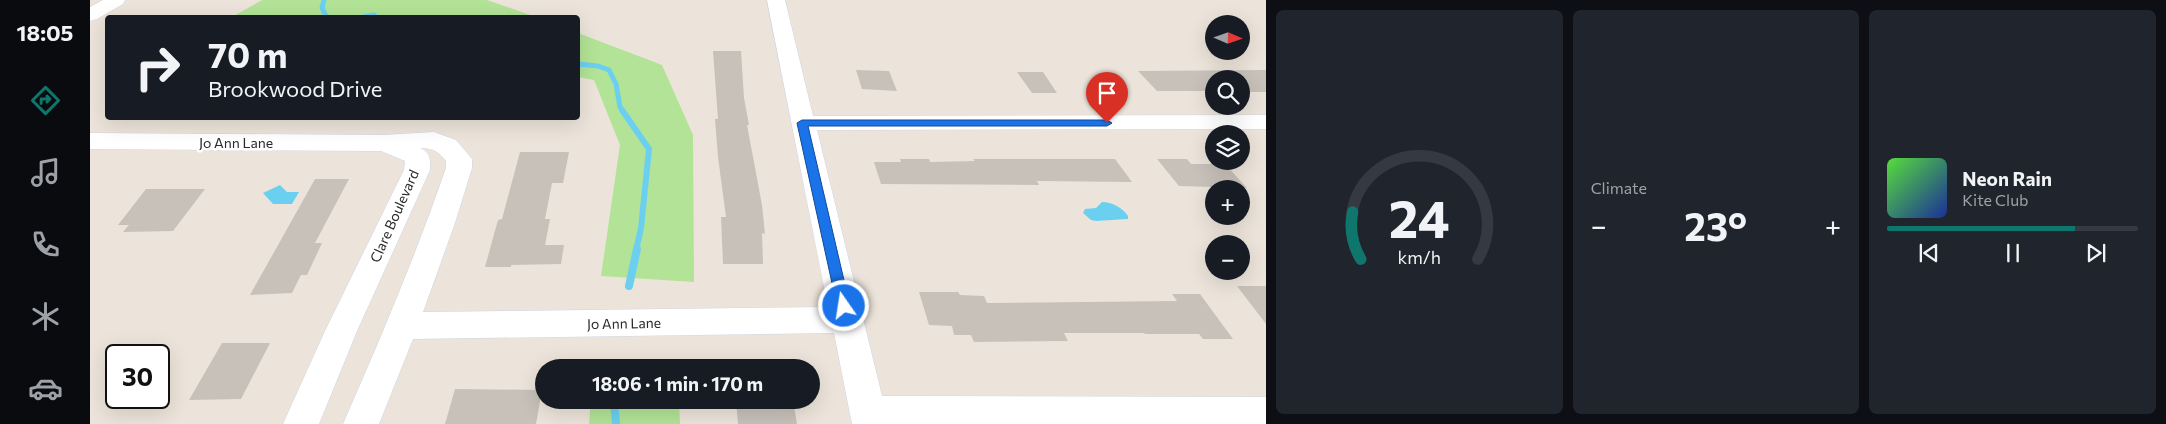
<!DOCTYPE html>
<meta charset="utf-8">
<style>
:root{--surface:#171b24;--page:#20242c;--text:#f1f3f6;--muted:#9ea1a6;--line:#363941;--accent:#0f766e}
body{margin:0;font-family:Commissioner,sans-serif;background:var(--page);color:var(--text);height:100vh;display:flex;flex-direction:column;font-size:19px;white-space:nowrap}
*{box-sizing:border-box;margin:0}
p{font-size:16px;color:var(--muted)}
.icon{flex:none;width:28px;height:28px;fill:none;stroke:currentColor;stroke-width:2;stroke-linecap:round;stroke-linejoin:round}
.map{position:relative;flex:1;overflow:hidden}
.panel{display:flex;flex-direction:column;gap:10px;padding:10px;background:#0d0f14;width:900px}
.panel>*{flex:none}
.hud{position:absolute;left:15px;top:15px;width:475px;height:105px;border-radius:5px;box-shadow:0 5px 20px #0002;background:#171b24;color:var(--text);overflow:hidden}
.needle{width:32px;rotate:92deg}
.controls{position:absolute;left:1115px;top:15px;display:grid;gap:10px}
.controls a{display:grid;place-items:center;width:45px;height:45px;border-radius:50%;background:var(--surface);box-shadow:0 5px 20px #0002;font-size:25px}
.speed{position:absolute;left:15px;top:344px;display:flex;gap:10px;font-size:25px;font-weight:700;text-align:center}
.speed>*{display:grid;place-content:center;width:65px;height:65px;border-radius:50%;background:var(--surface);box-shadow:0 5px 20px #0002;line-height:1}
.speed .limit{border:2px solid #111;border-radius:8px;background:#fff;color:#111}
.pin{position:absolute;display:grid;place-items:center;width:42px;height:42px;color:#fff;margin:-51px -21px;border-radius:50% 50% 50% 0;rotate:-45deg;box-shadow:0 0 5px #0007}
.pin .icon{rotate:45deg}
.me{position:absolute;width:55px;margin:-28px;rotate:347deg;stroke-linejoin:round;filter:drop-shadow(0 0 4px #0008)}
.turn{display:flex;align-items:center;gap:18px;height:105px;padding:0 20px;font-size:22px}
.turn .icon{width:65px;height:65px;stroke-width:2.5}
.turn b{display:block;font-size:35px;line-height:42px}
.big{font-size:38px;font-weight:700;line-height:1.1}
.panel .widget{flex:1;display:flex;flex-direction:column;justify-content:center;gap:8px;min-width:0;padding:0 18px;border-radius:8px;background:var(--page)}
.panel .dial{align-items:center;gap:0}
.dial svg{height:130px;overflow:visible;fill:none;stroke:var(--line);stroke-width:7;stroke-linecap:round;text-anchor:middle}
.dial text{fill:var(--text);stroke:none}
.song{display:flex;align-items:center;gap:15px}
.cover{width:60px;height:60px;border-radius:8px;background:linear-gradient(135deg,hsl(110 70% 55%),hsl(230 70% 35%))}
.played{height:5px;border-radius:2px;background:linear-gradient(90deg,var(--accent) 75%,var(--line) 75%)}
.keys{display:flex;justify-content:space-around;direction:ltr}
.heat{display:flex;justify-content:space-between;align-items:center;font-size:28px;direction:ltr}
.panel .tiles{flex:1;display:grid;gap:10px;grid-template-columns:repeat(3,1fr)}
.trip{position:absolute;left:445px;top:359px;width:285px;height:50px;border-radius:25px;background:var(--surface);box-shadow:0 5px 20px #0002;font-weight:700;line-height:50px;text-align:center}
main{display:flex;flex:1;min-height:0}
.tab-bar{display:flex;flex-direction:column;width:90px;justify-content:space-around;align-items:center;background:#090b0e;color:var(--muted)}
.tab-bar .icon{width:35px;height:35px}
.tab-bar .current{color:var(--accent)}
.tab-bar b{font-size:22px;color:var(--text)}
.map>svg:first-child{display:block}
.green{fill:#b2e396}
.water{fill:#6bd0f0}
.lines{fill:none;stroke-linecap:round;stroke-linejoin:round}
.stream-far2{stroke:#6bd0f0;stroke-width:5}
.stream-far1{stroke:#6bd0f0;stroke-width:6}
.stream{stroke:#6bd0f0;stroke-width:8}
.building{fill:#c7c1ba}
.minor-casing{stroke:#d0d4e2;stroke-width:1}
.minor{fill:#fff;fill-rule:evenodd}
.route{fill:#1a73e8;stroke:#114b97}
.labels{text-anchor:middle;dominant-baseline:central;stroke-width:5;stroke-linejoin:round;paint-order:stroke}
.street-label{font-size:14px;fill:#292929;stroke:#fff}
</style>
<main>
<nav class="tab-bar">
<b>18:05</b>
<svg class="icon current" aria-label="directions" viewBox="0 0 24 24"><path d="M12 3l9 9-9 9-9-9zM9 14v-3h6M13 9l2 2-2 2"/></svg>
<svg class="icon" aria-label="music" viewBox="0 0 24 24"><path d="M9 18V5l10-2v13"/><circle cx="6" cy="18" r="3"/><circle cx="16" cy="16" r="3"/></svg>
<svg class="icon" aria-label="phone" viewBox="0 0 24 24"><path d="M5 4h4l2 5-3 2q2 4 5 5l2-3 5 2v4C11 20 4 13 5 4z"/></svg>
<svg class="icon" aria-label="climate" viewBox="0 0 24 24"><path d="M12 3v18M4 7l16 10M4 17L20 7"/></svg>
<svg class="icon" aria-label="car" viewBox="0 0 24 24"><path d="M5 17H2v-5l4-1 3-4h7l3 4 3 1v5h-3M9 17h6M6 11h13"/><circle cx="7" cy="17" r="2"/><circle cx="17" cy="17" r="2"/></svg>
</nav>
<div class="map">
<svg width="1176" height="424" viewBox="0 0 1176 424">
<rect width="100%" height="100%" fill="#ece4da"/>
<path class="green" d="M172 0H397L446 17H142Z
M488 33 572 65 603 135 604 282 511 276 530 145 504 80 488 77Z
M501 400H589L590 424H499Z"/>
<path class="water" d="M190 185 197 192H209L202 204H183L173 193Z
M1012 202C1022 202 1033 208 1038 216V219L1006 221 1001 220 993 213 995 209 1006 208Z"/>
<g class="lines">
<path class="stream-far2" d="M234 0 232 8 237 18
M269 18 284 15 287 18
M488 64 508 66 519 70 526 84 530 107 533 111"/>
<path class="stream-far1" d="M532 110 559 149 551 228 546 250"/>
<path class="stream" d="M539 286 547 249
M525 364V368
M524 400 526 424"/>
</g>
<path class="building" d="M623 51H651L654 98 659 125H657L672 205 675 234 672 233 673 264H633L631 217H636L628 157 625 119H628Z
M766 70 799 71 807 91 772 89Z
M1176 70V92H1151V79H1124V91H1067L1048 71Z
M927 72H953L967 93H942Z
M430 152H479L473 183H462L455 219H460L455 245H474L471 264 421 265V267H395L408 220 412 219Z
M810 159H839L840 162 885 161 883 159H1025L1042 182 947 181 949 185 791 184 784 162H811Z
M1067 159H1097L1101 164H1135L1157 188 1089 186Z
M225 179H259L225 243H232L217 275H211L202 293 160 295Z
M56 189H115L83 231 33 232 39 225H28Z
M1147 286H1176V324Z
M829 292H868L870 295 894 296 897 303 1087 301 1082 294H1110L1143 339H1113L1109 334H1055L1054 333H974L978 341 884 342 881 335H864L862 326 839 325Z
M132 343H180L151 399 99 400Z
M365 389 452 390 446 424H355Z
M646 400H703L707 424H648Z"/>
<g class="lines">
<g class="minor-casing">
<path id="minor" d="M13 0H35L33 4 7 19 0 21V7Z
M677 0H695L723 116 1176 115V129L727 130 792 396 1176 397V424H762L744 333 323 339 289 424H253C290 340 326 255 356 168V161C348 151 343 148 330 148 341 153 340 159 340 170L267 331 229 424H193L235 331 314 170 315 161 291 151 0 149V133L293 135 344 132 366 140 382 159V168L365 223 333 312 738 307Z"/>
</g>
<use href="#minor" class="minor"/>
</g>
<path class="route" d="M712 120H1017L1022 123 1017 126H718L760 306 758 310 754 312 749 310 747 306 707 123Z"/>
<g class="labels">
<g class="street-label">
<text x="146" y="142">Jo Ann Lane</text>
<text transform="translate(304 216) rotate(-66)">Clare Boulevard</text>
<text transform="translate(534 323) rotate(-1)">Jo Ann Lane</text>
</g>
</g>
</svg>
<div class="controls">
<a><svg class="needle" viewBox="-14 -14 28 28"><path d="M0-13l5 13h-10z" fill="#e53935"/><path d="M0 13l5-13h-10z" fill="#9ea1a6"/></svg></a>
<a><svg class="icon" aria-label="search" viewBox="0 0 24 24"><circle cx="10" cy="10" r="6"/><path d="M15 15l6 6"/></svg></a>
<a><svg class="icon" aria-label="layers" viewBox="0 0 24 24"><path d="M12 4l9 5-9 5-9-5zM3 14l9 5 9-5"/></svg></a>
<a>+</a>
<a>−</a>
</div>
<div class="speed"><div class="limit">30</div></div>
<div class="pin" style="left:1017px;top:123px;background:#d93025"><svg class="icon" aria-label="arrive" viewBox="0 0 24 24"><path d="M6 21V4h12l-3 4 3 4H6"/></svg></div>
<svg class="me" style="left:754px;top:306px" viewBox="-20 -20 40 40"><circle r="17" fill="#1a73e8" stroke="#fff" stroke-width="3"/><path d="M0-11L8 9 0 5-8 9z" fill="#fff"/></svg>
<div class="trip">18:06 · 1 min · 170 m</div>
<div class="hud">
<div class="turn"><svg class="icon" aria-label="right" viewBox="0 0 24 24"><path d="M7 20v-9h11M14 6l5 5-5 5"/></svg><div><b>70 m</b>Brookwood Drive</div></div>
</div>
</div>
<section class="panel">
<div class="tiles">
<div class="widget dial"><svg viewBox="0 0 100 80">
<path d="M14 69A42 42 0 1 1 86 69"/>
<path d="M14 69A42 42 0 0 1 9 40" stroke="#0f766e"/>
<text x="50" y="56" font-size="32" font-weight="700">24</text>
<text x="50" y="72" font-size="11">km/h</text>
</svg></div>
<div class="widget"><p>Climate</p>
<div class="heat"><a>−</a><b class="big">23°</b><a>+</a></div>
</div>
<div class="widget">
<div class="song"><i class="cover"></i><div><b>Neon Rain</b><p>Kite Club</p></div></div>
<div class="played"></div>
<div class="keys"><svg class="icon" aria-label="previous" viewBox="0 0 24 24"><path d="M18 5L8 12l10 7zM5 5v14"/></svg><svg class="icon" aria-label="pause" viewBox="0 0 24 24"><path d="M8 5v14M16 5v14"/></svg><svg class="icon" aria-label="next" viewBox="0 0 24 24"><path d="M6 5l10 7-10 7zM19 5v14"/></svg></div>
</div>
</div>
</section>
</main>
